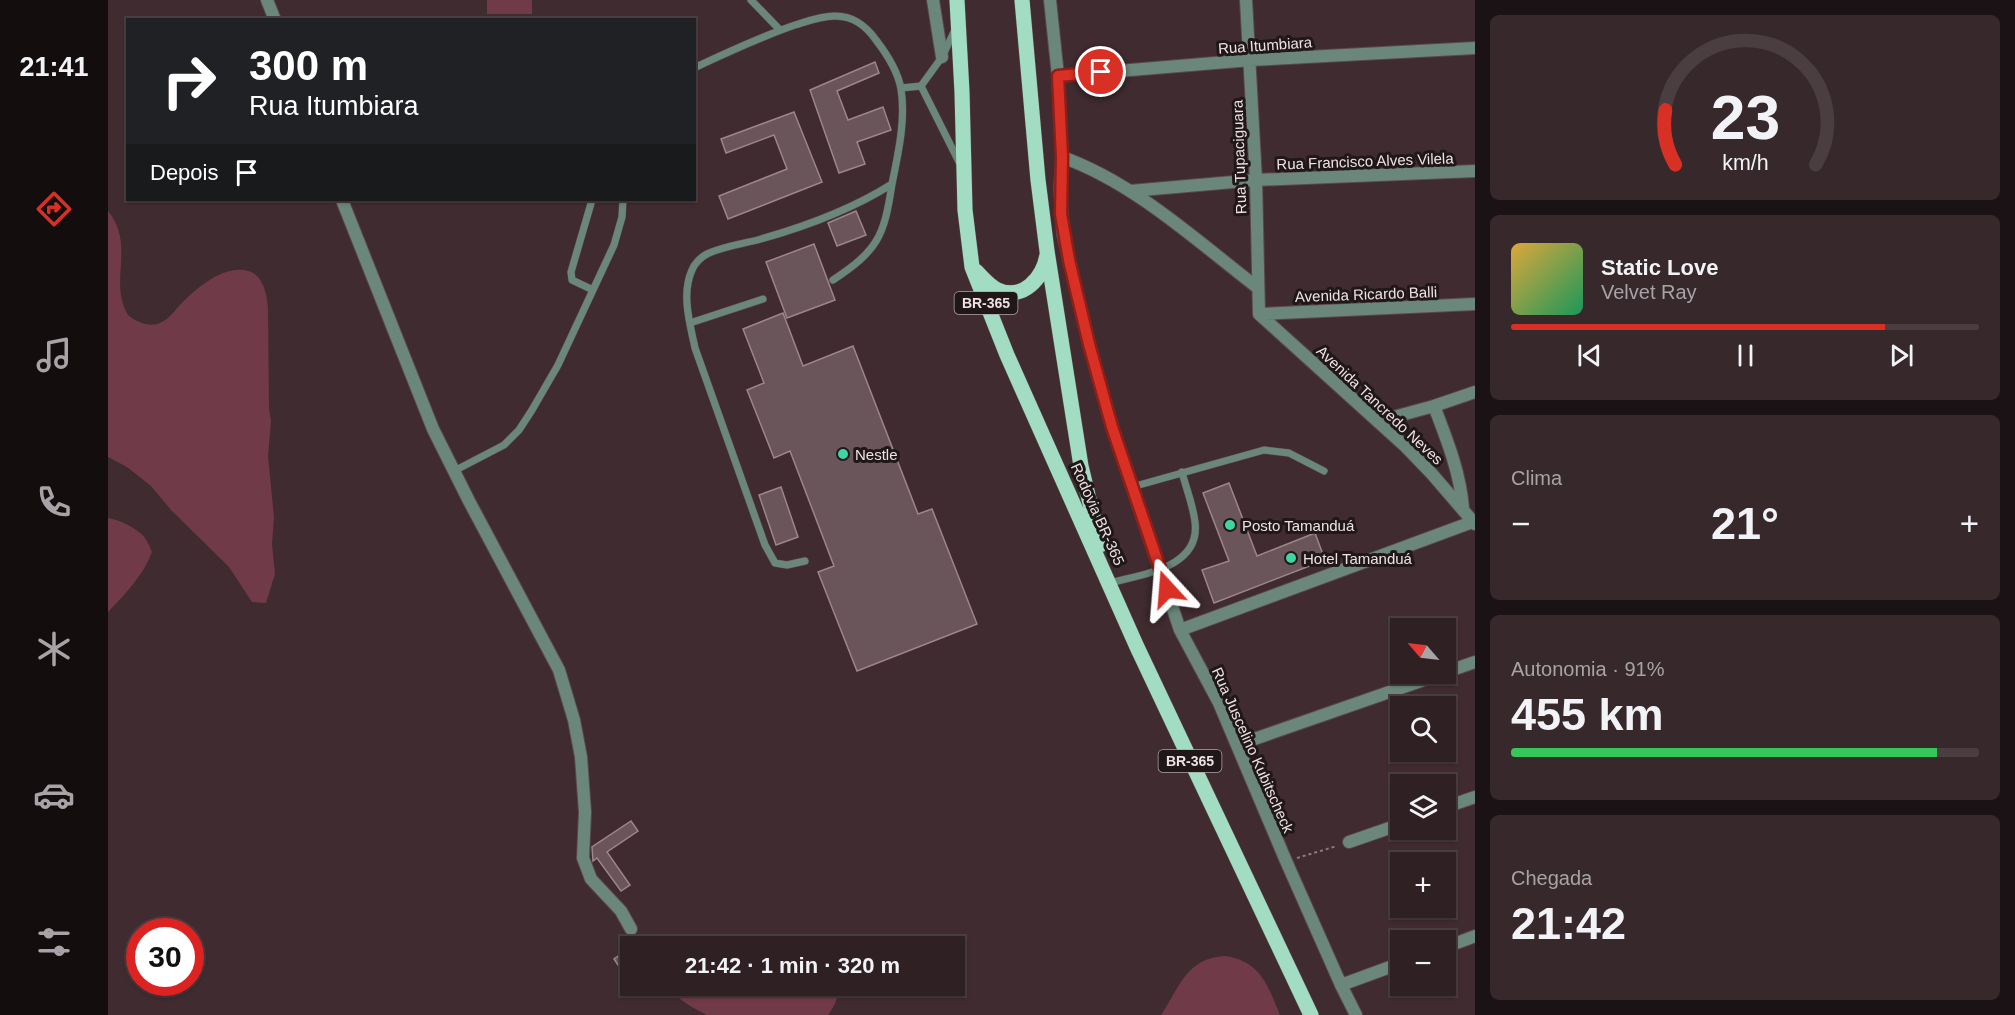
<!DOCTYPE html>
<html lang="pt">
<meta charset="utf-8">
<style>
:root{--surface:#2f2024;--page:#37282c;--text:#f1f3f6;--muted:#a7a3a6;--line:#4a3e41;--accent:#d93025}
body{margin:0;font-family:Arial,sans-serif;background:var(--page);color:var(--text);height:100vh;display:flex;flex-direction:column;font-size:22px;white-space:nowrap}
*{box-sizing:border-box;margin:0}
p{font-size:20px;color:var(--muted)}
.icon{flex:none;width:33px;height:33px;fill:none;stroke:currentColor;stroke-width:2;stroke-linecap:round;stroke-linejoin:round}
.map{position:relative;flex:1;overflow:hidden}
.details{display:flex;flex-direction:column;gap:15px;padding:15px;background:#1a1214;width:540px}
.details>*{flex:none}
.hud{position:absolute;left:18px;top:18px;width:570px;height:183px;border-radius:0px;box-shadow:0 2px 4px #0004,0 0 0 2px var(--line);background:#202124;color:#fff;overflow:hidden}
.needle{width:39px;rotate:298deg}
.tools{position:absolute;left:1282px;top:618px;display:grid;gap:12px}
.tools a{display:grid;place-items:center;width:66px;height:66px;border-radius:0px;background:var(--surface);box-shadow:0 2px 4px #0004,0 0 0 2px var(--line);font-size:30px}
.speed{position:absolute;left:18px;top:918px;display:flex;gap:12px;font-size:30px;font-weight:700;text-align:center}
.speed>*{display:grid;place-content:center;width:78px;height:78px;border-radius:50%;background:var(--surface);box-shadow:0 2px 4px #0004,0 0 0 2px var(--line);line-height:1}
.speed .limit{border:9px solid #d22;background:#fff;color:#111}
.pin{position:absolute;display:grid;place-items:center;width:51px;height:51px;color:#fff;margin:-26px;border:3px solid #fff;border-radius:50%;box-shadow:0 2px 6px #0007}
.me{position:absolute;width:66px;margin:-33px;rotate:341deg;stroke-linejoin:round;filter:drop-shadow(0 0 4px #0008)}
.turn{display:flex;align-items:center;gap:21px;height:126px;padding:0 24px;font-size:27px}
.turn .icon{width:78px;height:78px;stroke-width:2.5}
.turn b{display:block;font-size:42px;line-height:51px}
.then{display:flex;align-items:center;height:57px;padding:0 24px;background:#0003;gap:12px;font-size:22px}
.big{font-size:45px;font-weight:600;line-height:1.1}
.details .widget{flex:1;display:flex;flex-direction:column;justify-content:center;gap:9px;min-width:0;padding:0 21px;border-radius:9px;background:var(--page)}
.details .dial{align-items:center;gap:0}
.dial svg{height:156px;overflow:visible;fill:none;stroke:var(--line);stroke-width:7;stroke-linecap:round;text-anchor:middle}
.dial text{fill:var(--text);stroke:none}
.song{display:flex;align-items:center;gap:18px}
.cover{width:72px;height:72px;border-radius:9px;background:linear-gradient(135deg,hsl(40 70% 55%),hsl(150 70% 35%))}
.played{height:6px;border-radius:3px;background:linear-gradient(90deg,var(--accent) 80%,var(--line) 80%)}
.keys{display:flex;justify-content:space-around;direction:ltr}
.heat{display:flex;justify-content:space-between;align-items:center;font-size:33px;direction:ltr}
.charge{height:9px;border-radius:4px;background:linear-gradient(90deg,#34c759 91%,var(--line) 0)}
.trip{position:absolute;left:512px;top:936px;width:345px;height:60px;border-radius:0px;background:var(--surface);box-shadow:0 2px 4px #0004,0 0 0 2px var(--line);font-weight:600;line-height:60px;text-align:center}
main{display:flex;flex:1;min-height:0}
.tab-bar{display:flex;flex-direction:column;width:108px;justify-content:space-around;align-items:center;background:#130d0e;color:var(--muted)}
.tab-bar .icon{width:42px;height:42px}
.tab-bar .active{color:var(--accent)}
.tab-bar b{font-size:27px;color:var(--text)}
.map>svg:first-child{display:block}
.green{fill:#703a49}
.building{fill:#6a555a;stroke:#9d868b;stroke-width:1.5}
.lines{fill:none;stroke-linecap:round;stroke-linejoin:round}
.service-casing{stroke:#5b484d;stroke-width:8}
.minor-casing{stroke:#5b484d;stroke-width:14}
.tertiary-casing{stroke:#5b484d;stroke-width:14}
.primary-casing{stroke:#5b484d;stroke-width:16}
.path{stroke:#8c7b7f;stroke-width:2;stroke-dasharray:3 3;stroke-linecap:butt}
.service{stroke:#6b877b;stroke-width:7}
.minor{stroke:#6b877b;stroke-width:12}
.tertiary{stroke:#6b877b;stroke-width:12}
.primary{stroke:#a2dcc3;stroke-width:15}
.route-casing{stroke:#8d1f18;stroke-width:15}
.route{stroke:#d93025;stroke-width:10}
.poi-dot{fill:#3ed4a3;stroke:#201719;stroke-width:2}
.labels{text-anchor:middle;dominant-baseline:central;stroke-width:6;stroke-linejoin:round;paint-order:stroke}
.shield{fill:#201719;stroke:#b0a4a6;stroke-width:1.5}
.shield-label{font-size:14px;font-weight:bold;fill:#eee1e3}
.street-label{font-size:15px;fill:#eee1e3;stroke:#201719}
.poi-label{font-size:15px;fill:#eee1e3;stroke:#201719;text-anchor:start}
</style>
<main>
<nav class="tab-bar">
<b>21:41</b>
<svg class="icon active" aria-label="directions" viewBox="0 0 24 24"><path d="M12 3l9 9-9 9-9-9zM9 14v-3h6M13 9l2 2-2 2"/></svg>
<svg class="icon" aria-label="music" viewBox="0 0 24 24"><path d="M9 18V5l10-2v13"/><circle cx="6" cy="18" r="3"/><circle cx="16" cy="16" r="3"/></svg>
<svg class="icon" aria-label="phone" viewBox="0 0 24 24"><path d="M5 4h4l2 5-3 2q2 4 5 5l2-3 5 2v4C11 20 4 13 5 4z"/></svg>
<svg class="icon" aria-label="climate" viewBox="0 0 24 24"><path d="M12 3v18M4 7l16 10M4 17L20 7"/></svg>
<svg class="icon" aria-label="car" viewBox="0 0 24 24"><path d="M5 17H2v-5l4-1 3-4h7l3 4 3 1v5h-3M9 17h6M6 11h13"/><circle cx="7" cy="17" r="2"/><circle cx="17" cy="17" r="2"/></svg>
<svg class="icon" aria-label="filters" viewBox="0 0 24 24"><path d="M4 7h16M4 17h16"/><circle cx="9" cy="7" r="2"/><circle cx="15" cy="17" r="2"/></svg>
</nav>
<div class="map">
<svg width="1367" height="1015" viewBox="0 0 1367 1015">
<rect width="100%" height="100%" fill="#3f2b30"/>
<path class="green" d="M379 0H424V14H379Z
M0 211C28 245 0 282 20 315 26 321 41 327 49 324 59 321 64 314 70 307 86 290 112 267 136 270 155 272 159 294 160 309L161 408 163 421 160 456 166 517 164 544 167 574 158 603 144 602 121 567 63 510 43 486 19 467 0 457Z
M0 518C12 520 29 528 37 538 40 542 42 548 44 552 35 576 17 594 0 612Z
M1117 956C1153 961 1160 986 1172 1015H1053C1072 987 1078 958 1117 956Z
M560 986H599L618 995 630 998 658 986H729C731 997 727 1006 720 1015H599C585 1008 568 999 560 986Z"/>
<path class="building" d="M767 62 771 73 729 91 740 120 775 107 783 130 749 142 757 164 731 173 702 90Z
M686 112 714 182 620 219 611 196 679 169 666 135 618 153 613 139Z
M748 211 758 235 729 246 720 223Z
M706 244 727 300 679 318 658 262Z
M675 313 695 366 745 346 810 514 824 509 869 624 749 671 710 572 726 566 682 451 666 458 639 390 656 383 635 329Z
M1121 483 1149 556 1207 533 1217 560 1106 603 1094 570 1121 561 1095 493Z
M673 487 690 537 668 545 651 495Z
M523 821 530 831 499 852 522 885 513 891 489 858 485 861 484 847Z
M522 948V983L506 959Z"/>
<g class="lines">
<g class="service-casing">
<path id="service" d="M643 0 672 30
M586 68C620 52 652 37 687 25 700 21 713 16 727 16 746 16 758 26 768 40 778 53 790 72 793 89 798 120 790 154 784 184 743 210 699 226 653 239 635 244 615 246 599 254 593 257 586 264 584 270 573 294 582 324 587 348L657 545 667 563 679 565 697 561
M813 86 851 162
M793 88 813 86 834 57 846 32
M484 200 463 272 464 280 485 290
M725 280C770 250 776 237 784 184
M582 323 655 299
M346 471 396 445 411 430 424 410 450 365 506 245 514 217 515 200
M1024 487 1156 450 1181 453 1216 471
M1002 583C1034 574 1093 568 1087 522 1085 505 1078 488 1074 472"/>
</g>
<g class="minor-casing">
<path id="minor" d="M159 0 167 20
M825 0 834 57
M942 0 950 76 954 157 952 188 955 234 981 344 1004 427 1072 630 1111 703 1178 861 1233 985 1248 1015
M1138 0 1148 180 1151 314
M950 76 1143 60 1367 48
M954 157C1027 183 1090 242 1150 288
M1022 191 1148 180 1367 171
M234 200 325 429 361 501 451 670 466 720 473 757 477 812 475 858 483 879 513 911 523 929
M1151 314 1297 446 1324 474 1367 524
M1151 314 1367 304
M1326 406C1339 440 1352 472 1355 508
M1271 421 1326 406 1367 392
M1072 630 1367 521
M1338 672 1367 662
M1129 745 1333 674
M1338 807 1367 797
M1241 842 1293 824"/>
</g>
<g class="tertiary-casing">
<path id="tertiary" d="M1338 947 1367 936
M1233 985 1293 963"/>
</g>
<g class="primary-casing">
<path id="primary" d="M849 0 854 92 857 210 864 267 899 355 1029 647 1203 1015
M914 0 930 180 939 251 973 466 992 545
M868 271C875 278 881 286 890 290 915 301 935 278 939 255"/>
</g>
<path class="path" d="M1189 858 1229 846"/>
<use href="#service" class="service"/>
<use href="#minor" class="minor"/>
<use href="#tertiary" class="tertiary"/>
<use href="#primary" class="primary"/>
</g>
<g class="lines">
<g class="route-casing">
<path id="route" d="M993 72 950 76 954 157 953 214 961 260 981 344 1004 427 1059 589"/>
</g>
<use href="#route" class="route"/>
</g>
<g class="poi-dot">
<circle cx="735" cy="454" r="6"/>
<circle cx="1122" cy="525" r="6"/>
<circle cx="1183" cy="558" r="6"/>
</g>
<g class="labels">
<g class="shield">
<rect x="846.5" y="292" width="63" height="22" rx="4.5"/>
<rect x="1050.5" y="750" width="63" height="22" rx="4.5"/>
</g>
<g class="shield-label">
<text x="878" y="303">BR-365</text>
<text x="1082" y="761">BR-365</text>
</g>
<g class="street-label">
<text transform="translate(1157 45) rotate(-4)">Rua Itumbiara</text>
<text transform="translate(1131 157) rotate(-92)">Rua Tupaciguara</text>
<text transform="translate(1257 161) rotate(-2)">Rua Francisco Alves Vilela</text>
<text transform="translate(1258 294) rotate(-2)">Avenida Ricardo Balli</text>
<text transform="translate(1272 405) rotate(43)">Avenida Tancredo Neves</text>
<text transform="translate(990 514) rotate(66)">Rodovia BR-365</text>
<text transform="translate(1145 750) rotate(66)">Rua Juscelino Kubitscheck</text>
</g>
<g class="poi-label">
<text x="747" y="454">Nestle</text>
<text x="1134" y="525">Posto Tamanduá</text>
<text x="1195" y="558">Hotel Tamanduá</text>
</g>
</g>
</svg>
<div class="tools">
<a><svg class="needle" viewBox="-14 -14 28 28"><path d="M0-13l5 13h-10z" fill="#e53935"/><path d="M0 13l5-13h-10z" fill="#a7a3a6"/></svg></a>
<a><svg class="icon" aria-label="search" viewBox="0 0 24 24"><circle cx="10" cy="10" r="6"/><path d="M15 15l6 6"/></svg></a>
<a><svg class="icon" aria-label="layers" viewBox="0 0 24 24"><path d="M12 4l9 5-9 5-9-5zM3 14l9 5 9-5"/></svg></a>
<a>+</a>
<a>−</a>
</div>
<div class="speed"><div class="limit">30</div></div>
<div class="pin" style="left:993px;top:72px;background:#d93025"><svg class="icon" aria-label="arrive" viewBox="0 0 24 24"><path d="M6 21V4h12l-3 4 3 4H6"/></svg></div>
<svg class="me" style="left:1059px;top:589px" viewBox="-20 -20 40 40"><path d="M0-17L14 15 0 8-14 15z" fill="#d93025" stroke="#fff" stroke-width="4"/></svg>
<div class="trip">21:42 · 1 min · 320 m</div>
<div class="hud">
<div class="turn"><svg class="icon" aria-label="right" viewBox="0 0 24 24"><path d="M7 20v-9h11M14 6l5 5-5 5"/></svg><div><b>300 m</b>Rua Itumbiara</div></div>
<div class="then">Depois<svg class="icon" aria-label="arrive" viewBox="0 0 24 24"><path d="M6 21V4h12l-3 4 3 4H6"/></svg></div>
</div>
</div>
<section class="details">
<div class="widget dial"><svg viewBox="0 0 100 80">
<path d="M14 69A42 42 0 1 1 86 69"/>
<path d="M14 69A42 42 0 0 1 9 41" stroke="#d93025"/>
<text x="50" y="56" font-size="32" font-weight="700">23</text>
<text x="50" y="72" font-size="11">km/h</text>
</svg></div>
<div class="widget">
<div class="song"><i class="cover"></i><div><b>Static Love</b><p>Velvet Ray</p></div></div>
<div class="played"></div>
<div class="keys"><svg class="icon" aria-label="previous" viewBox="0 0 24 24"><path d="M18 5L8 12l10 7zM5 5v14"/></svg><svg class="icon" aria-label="pause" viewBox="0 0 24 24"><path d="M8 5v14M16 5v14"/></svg><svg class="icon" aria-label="next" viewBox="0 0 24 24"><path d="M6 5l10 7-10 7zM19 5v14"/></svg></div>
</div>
<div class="widget"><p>Clima</p>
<div class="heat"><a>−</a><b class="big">21°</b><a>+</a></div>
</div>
<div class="widget"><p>Autonomia · 91%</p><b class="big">455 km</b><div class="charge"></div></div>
<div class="widget"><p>Chegada</p><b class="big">21:42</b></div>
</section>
</main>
